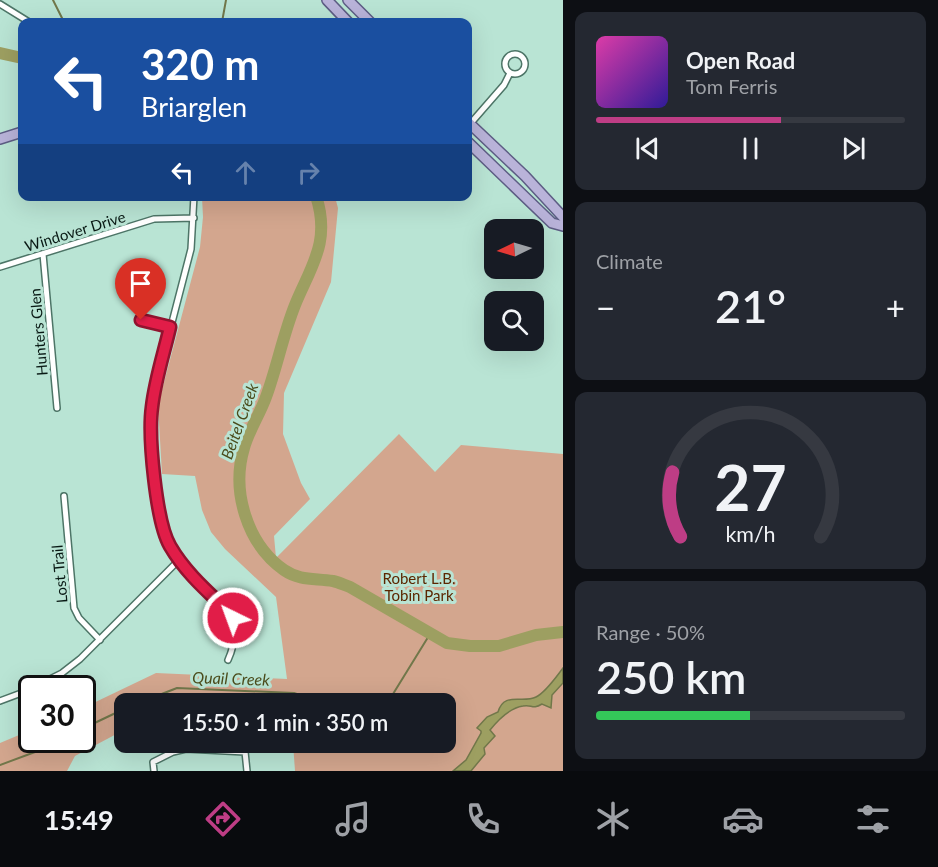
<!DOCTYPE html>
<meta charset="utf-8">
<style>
:root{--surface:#171b24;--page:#242831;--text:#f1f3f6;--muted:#9ea1a6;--line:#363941;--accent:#be3d85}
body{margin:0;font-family:Lato,sans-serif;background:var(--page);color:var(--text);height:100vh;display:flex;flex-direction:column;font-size:22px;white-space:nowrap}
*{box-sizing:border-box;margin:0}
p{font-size:20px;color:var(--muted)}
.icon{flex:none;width:33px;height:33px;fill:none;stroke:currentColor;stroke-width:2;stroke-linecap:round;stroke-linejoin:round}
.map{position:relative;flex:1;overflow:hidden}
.details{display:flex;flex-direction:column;gap:12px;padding:12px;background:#0d0f14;width:375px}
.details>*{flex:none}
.top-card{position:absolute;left:18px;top:18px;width:454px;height:183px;border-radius:12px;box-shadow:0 6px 24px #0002;background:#1a4fa0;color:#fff;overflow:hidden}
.needle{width:39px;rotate:265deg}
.buttons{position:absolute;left:484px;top:219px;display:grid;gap:12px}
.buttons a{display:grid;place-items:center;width:60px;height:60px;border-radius:12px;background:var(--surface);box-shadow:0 6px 24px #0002;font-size:30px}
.speed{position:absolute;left:18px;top:675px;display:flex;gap:12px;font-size:30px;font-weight:700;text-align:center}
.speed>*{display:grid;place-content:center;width:78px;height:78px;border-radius:50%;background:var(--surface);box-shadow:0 6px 24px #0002;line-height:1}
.speed .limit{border:3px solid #111;border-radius:9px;background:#fff;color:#111}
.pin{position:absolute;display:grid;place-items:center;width:51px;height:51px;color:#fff;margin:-62px -26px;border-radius:50% 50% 50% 0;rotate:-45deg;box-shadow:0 0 6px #0007}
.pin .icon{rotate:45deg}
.me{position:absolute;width:66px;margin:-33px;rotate:318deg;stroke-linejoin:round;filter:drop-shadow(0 0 4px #0008)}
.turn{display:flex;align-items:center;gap:21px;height:126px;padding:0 24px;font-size:27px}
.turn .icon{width:78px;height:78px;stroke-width:2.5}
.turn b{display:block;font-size:42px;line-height:51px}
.lanes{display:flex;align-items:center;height:57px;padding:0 24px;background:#0003;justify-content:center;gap:30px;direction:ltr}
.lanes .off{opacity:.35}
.big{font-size:45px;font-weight:600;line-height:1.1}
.details .widget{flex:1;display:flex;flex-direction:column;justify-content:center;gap:9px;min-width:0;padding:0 21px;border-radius:12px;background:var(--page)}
.details .dial{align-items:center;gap:0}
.dial svg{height:156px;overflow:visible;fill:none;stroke:var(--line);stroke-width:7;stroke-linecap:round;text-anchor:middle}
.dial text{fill:var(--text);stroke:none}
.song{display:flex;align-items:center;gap:18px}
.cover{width:72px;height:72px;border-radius:9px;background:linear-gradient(135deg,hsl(320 70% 55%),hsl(250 70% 35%))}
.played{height:6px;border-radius:3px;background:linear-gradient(90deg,var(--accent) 60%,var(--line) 60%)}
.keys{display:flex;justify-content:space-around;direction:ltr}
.heat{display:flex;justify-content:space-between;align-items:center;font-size:33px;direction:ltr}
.charge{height:9px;border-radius:4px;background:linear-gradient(90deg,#34c759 50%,var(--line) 0)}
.trip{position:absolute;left:114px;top:693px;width:342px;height:60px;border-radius:12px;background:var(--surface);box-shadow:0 6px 24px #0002;font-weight:600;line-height:60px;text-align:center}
.menu{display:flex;height:96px;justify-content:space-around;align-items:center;background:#090b0e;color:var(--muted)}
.menu .icon{width:42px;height:42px}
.menu .selected{color:var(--accent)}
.menu b{font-size:27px;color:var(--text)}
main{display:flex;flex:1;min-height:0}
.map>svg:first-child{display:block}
.green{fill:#d3a68e}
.water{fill:#9d9f61;stroke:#71774a;stroke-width:1.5}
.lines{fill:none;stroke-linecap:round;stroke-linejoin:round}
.stream{stroke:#71774a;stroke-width:2}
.river{stroke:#9d9f61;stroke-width:12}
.street-casing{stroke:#4d7567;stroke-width:8}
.primary-casing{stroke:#5d5d84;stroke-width:12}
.street{stroke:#fff;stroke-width:5}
.primary{stroke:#b9b3d9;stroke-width:9}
.route-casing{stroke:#92132f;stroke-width:15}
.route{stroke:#e11d48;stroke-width:10}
.labels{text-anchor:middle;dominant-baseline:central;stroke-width:6;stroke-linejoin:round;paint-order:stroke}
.street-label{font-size:15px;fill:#091914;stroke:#b9e4d4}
.park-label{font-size:15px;fill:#5b2600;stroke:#b9e4d4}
.water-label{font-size:16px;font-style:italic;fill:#4b4c1c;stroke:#b9e4d4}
</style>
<main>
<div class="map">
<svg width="563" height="771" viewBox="0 0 563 771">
<rect width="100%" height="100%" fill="#b9e4d4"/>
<path class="green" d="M202 197H335L338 208 331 282 284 393 283 434 301 483 310 499 274 536 276 558 399 434 435 472 461 445 563 454V771H295L293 743 446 742V704H124V730L75 756 67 771H0V743L31 730 32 740H82L83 708 156 673 287 679 276 597 225 549 211 532 202 510 195 476 162 474 158 405 200 247 203 217Z"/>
<path class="water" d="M563 668V683L552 695 551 708 542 704C532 710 532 704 523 706 509 708 498 720 490 730L495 736 484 748 485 754 471 771H453L466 760 481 733V731L477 728 487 717 498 712C504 691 522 704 536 697 546 692 556 677 563 668Z"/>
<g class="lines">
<path class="stream" d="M53 0 64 22
M222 22 226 0
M136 704 177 688 294 693 326 704
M375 704 393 694 430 634
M82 729 124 709
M0 765 35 752 61 740"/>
<path class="river" d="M0 53 22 58
M316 196C331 242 311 266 295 305 283 335 277 367 266 397 260 414 249 430 244 448 231 491 247 544 284 570 300 581 315 578 333 581 338 582 344 585 350 587L447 643 470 646H499L536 635 563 632"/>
<g class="street-casing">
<path id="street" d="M0 4 29 22
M505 64a10 10 0 1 1 20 0a10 10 0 1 1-20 0Z
M470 124 504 85 510 73
M194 196 191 249 154 392 150 425 158 508 164 533 169 545 184 566 228 611C238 626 235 644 228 660
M43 254 57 408
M0 267 154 219 194 218
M140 319 170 327
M64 496 74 608 79 618 100 640
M32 688 62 673 80 659 179 560
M0 701 32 689
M244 742 247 771
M154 771 153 762 173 752 186 749 245 752"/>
</g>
<g class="primary-casing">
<path id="primary" d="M327 0 348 22
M348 0 370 22
M468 122 525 176 563 217
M0 139 22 132
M468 142 552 223 563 226"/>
</g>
<use href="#street" class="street"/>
<use href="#primary" class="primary"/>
</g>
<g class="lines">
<g class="route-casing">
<path id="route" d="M141 320 170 327C164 353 155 380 152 407 148 436 156 522 170 546 185 572 207 591 228 611L233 618"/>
</g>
<use href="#route" class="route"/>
</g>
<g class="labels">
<g class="street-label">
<text transform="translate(75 231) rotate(-17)">Windover Drive</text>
<text transform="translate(38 332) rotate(-95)">Hunters Glen</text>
<text transform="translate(59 574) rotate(-95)">Lost Trail</text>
</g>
<g class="park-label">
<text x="419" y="578">Robert L.B.<tspan x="419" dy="17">Tobin Park</tspan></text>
</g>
<g class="water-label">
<text transform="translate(239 421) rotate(-70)">Beitel Creek</text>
<text transform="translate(231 678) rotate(2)">Quail Creek</text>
</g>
</g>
</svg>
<div class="buttons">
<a><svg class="needle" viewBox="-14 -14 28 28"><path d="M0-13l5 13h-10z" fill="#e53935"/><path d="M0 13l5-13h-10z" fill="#9ea1a6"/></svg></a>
<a><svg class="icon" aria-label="search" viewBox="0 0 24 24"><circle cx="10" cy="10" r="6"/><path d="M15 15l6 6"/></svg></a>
</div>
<div class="speed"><div class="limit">30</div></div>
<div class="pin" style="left:141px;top:320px;background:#d93025"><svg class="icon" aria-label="arrive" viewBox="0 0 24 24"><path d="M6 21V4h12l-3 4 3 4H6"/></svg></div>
<svg class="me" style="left:233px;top:618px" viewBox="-20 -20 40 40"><circle r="17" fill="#e11d48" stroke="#fff" stroke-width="3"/><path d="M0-11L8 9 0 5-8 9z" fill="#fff"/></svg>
<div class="trip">15:50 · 1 min · 350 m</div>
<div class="top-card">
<div class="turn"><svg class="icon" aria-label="left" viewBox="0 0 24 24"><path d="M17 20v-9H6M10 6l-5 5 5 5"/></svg><div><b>320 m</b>Briarglen</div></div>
<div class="lanes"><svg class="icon" aria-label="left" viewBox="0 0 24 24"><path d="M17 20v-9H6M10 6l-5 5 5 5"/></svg><svg class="icon off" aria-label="ahead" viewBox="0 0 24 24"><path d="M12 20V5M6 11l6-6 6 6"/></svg><svg class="icon off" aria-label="right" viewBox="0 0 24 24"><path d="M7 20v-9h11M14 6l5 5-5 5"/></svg></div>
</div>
</div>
<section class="details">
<div class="widget">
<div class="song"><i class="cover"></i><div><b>Open Road</b><p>Tom Ferris</p></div></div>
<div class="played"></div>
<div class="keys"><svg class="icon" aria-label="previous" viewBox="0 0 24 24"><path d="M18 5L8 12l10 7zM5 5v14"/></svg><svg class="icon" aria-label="pause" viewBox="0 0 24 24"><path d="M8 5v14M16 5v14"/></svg><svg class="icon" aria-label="next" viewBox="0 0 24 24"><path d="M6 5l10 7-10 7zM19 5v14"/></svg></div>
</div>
<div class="widget"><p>Climate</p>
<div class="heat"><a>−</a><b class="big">21°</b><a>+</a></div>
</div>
<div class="widget dial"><svg viewBox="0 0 100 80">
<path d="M14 69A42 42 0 1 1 86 69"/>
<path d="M14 69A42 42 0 0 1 10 36" stroke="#be3d85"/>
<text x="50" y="56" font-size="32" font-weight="700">27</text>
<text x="50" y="72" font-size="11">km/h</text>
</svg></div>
<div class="widget"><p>Range · 50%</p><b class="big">250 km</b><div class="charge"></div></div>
</section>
</main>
<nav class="menu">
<b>15:49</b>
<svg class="icon selected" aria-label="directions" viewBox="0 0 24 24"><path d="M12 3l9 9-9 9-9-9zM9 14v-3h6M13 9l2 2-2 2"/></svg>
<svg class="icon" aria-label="music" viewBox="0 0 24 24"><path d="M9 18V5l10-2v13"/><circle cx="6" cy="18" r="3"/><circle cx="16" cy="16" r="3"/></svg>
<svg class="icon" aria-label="phone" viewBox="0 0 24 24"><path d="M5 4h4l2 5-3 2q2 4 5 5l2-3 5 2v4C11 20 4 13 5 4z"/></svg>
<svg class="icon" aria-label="climate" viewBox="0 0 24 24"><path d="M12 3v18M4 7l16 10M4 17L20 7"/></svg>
<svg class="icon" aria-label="car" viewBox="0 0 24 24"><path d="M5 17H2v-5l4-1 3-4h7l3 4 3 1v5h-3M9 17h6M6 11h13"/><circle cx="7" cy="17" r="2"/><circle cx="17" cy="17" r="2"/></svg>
<svg class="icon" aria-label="filters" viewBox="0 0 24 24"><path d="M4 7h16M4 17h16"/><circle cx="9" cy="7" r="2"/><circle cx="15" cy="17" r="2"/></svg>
</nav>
